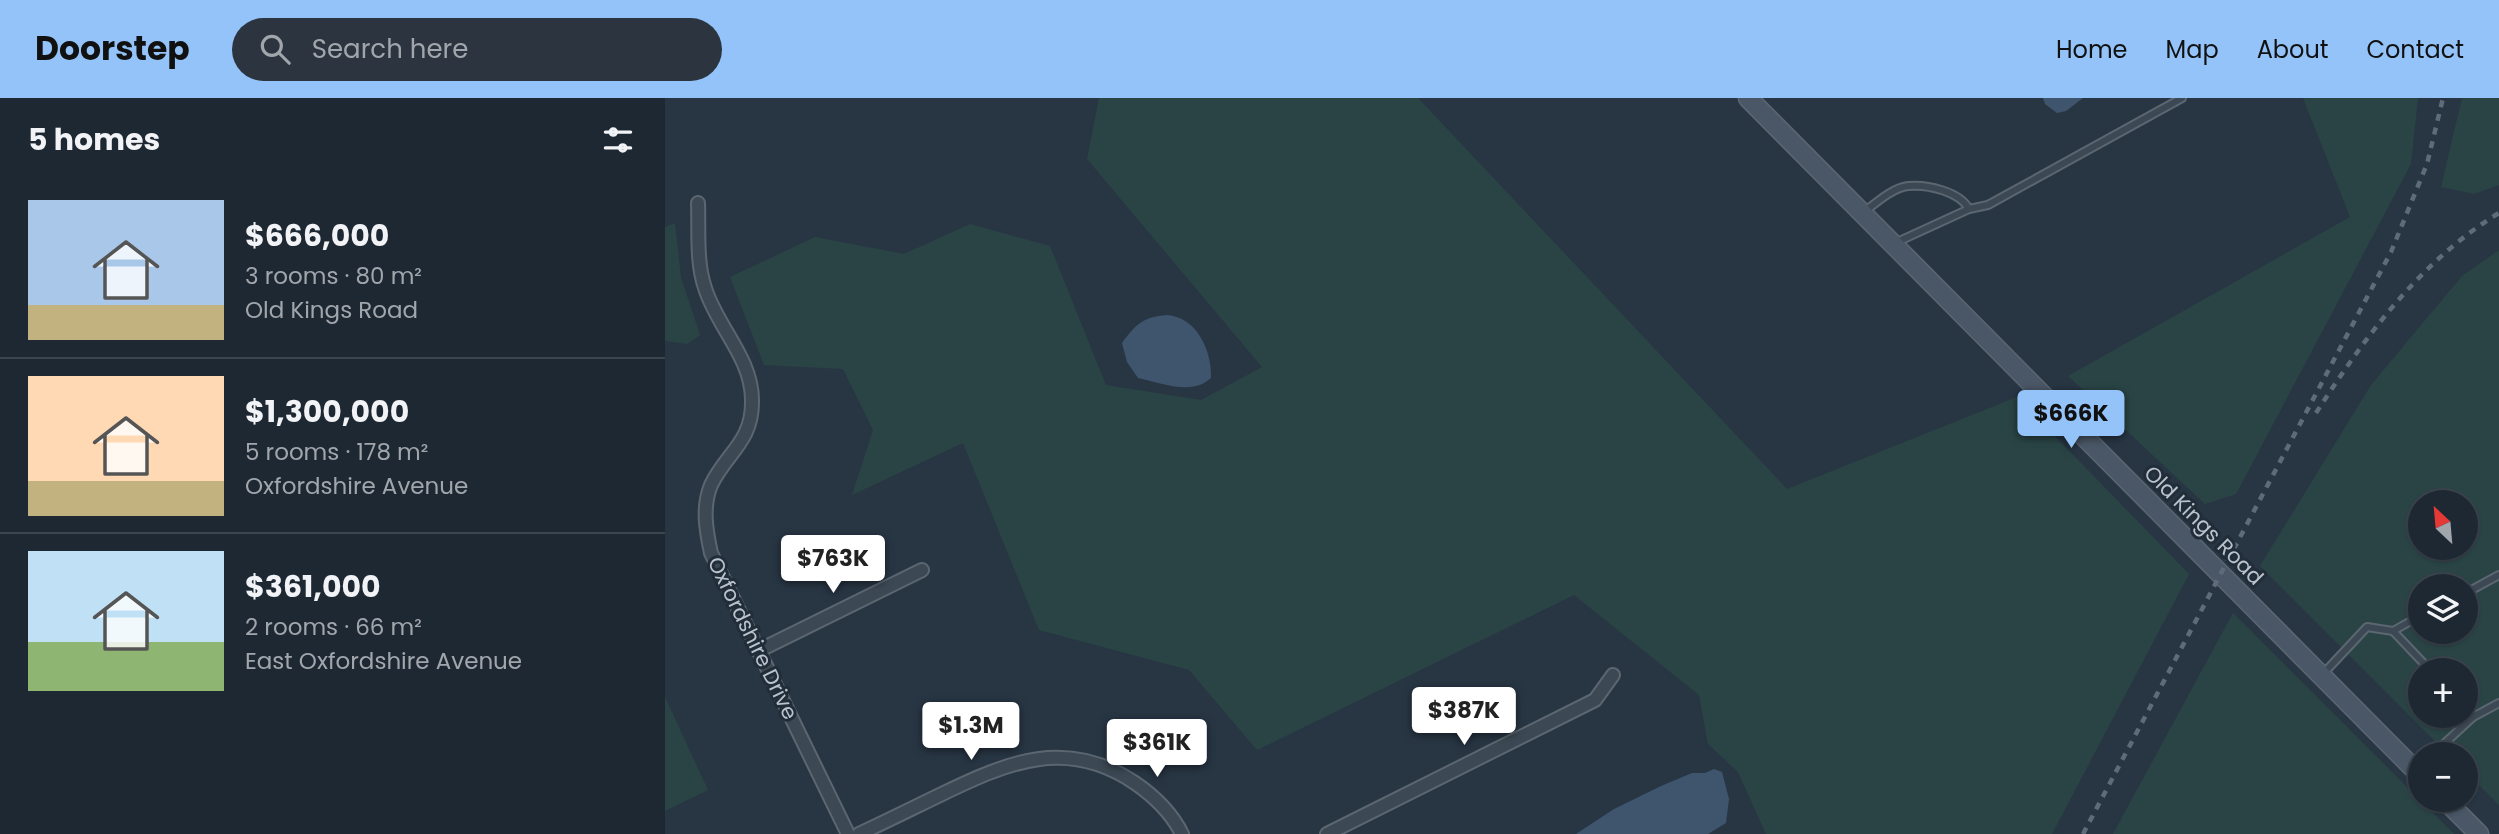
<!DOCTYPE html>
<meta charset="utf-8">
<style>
:root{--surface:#1e2833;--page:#2b343f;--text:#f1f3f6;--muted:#a1a6ac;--line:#3c444e;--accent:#93c3f8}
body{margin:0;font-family:Poppins,sans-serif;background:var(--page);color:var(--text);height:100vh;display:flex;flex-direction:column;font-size:26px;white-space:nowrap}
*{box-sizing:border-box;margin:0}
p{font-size:23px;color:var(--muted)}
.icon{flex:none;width:38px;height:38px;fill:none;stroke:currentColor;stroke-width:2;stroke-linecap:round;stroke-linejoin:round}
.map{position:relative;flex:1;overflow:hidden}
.side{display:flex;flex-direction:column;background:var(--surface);width:665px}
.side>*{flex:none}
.needle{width:46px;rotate:334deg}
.fabs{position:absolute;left:1743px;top:392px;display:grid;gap:14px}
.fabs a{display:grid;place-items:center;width:70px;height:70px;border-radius:50%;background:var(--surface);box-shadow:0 2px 5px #0004,0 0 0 2px var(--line);font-size:35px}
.price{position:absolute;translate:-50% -60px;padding:0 16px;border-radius:7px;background:#fff;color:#222;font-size:23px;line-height:46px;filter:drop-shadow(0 2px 4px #0008)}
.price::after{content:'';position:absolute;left:50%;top:42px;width:21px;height:16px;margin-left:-10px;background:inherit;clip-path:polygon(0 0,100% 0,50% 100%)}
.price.active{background:var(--accent);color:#111}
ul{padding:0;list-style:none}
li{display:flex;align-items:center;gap:21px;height:175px;padding:0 28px}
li+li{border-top:2px solid var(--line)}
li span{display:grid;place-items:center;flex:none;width:196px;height:140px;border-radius:0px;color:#555}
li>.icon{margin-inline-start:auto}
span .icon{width:84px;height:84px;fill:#fffc;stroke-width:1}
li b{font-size:30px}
h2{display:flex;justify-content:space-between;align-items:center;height:84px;padding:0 28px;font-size:30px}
header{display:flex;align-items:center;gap:42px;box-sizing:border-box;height:98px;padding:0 35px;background:var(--accent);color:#111}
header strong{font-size:33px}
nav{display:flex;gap:38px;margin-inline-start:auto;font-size:24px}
.search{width:490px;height:63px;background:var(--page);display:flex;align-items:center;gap:18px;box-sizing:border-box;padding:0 24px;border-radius:38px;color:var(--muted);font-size:26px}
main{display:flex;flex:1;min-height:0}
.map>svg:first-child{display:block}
</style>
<header>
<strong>Doorstep</strong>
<div class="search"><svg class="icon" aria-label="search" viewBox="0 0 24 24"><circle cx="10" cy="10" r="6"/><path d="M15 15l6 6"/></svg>Search here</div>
<nav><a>Home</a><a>Map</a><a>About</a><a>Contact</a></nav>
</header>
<main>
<section class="side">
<h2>5 homes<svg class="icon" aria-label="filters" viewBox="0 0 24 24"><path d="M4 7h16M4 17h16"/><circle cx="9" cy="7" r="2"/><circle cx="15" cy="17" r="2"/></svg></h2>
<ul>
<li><span style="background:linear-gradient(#a9c7e8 75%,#c2b280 0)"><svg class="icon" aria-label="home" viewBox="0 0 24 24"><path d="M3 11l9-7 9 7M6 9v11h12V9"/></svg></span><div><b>$666,000</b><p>3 rooms · 80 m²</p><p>Old Kings Road</p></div></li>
<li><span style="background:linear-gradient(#ffd9b3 75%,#c2b280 0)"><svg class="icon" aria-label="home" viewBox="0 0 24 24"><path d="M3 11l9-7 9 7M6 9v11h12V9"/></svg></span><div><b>$1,300,000</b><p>5 rooms · 178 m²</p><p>Oxfordshire Avenue</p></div></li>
<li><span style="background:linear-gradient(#bfe0f5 65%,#8fb573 0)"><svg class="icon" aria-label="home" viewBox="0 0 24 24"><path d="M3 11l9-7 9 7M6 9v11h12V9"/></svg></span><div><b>$361,000</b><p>2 rooms · 66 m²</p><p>East Oxfordshire Avenue</p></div></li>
</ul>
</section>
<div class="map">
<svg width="1834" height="736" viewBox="0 0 1834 736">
<rect width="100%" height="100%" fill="#283644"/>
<g fill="#2a4445" fill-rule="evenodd">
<polygon points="434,0 753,0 1122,391 1352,299 1524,476 1387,736 1101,736 1073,674 1043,646 1034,597 909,497 592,652 524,572 374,532 298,345 187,397 208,332 178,271 99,267 65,179 150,139 239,156 305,126 385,148 441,287 536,302 597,269 422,61"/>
<polygon points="1638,0 1753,0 1746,66 1571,396 1540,406 1403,278 1685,119"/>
<polygon points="1797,0 1834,0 1834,87 1809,96 1776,89"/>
<polygon points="10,125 16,180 35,237 22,246 0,243 0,129"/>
<path d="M1834,152v555l-33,-33v-18h-18l-188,-188 111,-181 91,-109zM1755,404h46v46h-46zM1755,488h46v46h-46zM1755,572h46v46h-46z"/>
<polygon points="1568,515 1789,736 1448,736"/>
<polygon points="0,599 43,692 0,713"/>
</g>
<g fill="#3e556d">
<polygon points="1378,0 1418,0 1401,13 1392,15 1380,6"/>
<path d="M502,217c30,2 45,36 44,63 -19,18 -50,5 -73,0l-11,-16 -5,-19c14,-19 21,-26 45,-28z"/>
<polygon points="1049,671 1057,674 1064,701 1061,725 1043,736 911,736 949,711 996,688 1027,675 1040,675"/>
</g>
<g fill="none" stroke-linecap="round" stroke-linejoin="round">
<g stroke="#5b6671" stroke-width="10">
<g id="lane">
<polyline points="1304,111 1323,107 1517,0"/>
<path d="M1199,114c12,-9 28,-24 44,-26 20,-2 52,6 61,23l-74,34"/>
<polyline points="1801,495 1834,477"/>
<polyline points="1728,533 1755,518"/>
<polyline points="1658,576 1702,529 1728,533 1765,572"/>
<polyline points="1808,619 1834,605"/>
<polyline points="1768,656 1808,619 1801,611"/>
</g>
</g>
<g stroke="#5b6671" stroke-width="16">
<g id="street">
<path d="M33,105c1,27 -2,59 7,85 12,39 47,70 47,112 1,42 -26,53 -41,85 -9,22 -5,45 0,68l137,281"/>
<polyline points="93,553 257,472"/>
<path d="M194,736c28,-13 56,-27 83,-40 66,-32 125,-57 193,-11 19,13 37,31 47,51"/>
<polyline points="662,736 930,602 948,577"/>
</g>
</g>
<g stroke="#5b6671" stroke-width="21">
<g id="secondary">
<polyline points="1083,0 1755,677"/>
<polyline points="1780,702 1814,736"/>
</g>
</g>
<use href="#lane" stroke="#3c4853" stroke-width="6"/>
<use href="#street" stroke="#3c4853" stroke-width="12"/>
<use href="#secondary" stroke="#4a5766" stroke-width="18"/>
<g stroke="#5e6c7a" stroke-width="4.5" stroke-dasharray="7 7" stroke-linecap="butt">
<path d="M1651,315c49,-76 104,-152 183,-200"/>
<polyline points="1418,736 1726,154 1762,66 1778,0"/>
</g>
</g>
<g text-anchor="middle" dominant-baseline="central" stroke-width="6" stroke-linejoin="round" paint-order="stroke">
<g font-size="21" fill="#bac3cd" stroke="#212d39">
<text transform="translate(1539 427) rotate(45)">Old Kings Road</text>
<text transform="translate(88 540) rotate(64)">Oxfordshire Drive</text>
</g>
</g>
</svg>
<div class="fabs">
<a><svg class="needle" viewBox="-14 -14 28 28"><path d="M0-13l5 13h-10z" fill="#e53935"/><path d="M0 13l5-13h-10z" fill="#a1a6ac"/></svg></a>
<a><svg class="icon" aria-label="layers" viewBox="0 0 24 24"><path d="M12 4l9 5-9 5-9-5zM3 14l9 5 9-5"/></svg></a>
<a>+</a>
<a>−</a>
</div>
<b class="price active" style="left:1406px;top:352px">$666K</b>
<b class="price" style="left:168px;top:497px">$763K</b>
<b class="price" style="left:799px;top:649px">$387K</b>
<b class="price" style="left:306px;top:664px">$1.3M</b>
<b class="price" style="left:492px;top:681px">$361K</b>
</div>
</main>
